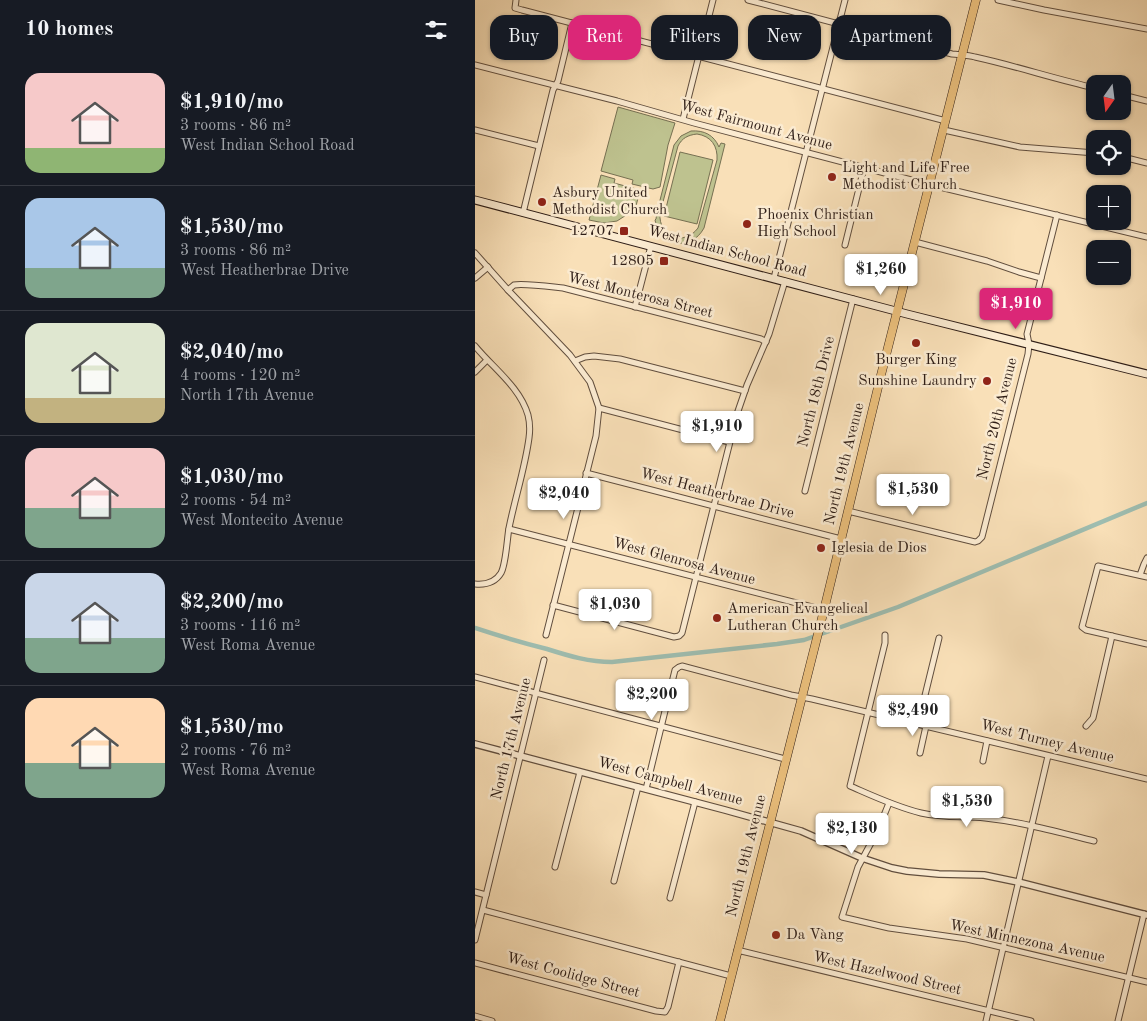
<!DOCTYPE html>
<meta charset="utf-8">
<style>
:root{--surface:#171b24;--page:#20242c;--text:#f1f3f6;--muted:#9ea1a6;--line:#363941;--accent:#db2777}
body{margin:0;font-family:"Old Standard TT",serif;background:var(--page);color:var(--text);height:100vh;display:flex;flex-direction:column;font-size:19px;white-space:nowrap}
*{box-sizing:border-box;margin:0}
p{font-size:16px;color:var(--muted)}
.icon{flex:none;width:28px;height:28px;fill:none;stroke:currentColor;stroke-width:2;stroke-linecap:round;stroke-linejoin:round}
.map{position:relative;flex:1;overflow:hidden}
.sheet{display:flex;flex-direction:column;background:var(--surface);width:475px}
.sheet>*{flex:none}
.top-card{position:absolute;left:15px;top:15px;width:475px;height:45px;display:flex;gap:10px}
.needle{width:32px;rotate:194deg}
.fabs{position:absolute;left:611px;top:75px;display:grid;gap:10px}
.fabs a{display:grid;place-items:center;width:45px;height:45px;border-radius:10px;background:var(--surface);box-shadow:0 1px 4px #0004;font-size:25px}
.price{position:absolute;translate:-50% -42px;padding:0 11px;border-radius:5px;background:#fff;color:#222;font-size:16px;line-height:32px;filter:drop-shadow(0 1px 2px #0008)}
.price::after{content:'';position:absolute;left:50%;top:30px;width:15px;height:11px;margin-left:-8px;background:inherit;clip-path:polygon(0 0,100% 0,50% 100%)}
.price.on{background:var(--accent);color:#fff}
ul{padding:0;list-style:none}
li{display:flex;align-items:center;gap:15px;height:125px;padding:0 25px}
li+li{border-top:1px solid var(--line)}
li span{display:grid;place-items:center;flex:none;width:140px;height:100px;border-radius:15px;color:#555}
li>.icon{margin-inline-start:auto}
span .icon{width:60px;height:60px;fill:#fffc;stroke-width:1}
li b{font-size:21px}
h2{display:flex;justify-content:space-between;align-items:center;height:60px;padding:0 25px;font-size:21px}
.pill{padding:0 18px;border-radius:15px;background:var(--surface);box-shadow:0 1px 4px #0004;font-size:18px;line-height:45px}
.pill.on{background:var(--accent);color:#fff}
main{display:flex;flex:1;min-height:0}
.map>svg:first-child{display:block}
</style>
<main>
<section class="sheet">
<h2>10 homes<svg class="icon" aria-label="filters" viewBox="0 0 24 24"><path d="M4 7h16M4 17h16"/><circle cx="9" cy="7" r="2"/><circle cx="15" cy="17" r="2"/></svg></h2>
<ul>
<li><span style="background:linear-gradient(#f6c9c9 75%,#8fb573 0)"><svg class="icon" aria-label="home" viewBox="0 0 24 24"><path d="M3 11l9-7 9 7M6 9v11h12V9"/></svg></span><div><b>$1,910/mo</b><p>3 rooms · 86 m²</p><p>West Indian School Road</p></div></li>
<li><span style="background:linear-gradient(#a9c7e8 70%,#7fa58c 0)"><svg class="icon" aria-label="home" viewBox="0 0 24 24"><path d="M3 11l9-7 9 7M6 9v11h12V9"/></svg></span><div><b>$1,530/mo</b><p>3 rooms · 86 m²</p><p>West Heatherbrae Drive</p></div></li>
<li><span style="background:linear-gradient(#dfe7d0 75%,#c2b280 0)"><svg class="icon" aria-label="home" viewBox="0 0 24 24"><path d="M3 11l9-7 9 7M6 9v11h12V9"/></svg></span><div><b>$2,040/mo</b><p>4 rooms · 120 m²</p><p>North 17th Avenue</p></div></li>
<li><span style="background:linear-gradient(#f6c9c9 60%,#7fa58c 0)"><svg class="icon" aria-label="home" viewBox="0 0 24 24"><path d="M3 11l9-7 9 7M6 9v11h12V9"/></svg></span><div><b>$1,030/mo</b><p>2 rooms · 54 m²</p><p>West Montecito Avenue</p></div></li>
<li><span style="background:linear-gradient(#c9d6e8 65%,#7fa58c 0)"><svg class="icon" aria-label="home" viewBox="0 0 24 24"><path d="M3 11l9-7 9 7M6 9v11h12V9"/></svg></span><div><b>$2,200/mo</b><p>3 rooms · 116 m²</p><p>West Roma Avenue</p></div></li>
<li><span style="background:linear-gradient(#ffd9b3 65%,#7fa58c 0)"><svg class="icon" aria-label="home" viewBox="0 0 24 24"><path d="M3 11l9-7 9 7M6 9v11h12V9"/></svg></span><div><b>$1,530/mo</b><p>2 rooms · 76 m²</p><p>West Roma Avenue</p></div></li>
</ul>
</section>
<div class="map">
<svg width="672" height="1021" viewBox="0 0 672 1021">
<rect width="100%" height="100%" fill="#f9e0b8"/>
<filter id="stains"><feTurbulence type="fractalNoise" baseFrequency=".004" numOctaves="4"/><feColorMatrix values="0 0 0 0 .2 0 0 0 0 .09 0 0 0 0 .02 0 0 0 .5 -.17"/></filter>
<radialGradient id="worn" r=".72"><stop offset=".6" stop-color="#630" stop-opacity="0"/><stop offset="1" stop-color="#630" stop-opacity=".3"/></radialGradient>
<g fill="#bec28f" stroke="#767052" fill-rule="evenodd">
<polygon points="143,107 200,123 193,145 185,187 178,189 157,184 158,180 126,171"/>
<path d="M216,131c13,-1 23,4 28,16l2,-4 4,1 -21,84c-13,24 -44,19 -49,-8l1,-1 1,-7 17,-67 7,-9zM222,134c14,2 21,12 20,26l-19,68c-14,19 -40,9 -38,-15l18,-67c4,-8 10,-11 19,-12z"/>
<polygon points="205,152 238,160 222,224 189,216"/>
<polygon points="126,175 140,179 139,183 165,190 161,206 156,212 142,221 129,223 114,220"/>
</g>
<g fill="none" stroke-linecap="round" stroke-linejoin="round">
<path stroke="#9ebdb0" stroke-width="4.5" d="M0,628c24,8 48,15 72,21 22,7 42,13 65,13l165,-18 27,-4 94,-33 249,-104"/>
<g stroke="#614e3e" stroke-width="7">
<g id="minor">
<polyline points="41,0 40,8 47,10 471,121"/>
<path d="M273,0l204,54c8,1 16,1 23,3 41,9 80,22 120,31"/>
<polyline points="523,0 569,10 672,29"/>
<polyline points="0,65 142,101 219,123 444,182 672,237"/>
<polyline points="648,95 672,101"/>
<polyline points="208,119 238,0"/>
<polyline points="0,130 64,146"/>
<polyline points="469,130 545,147 620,153"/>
<polyline points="648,157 672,163"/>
<polyline points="48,213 78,90 83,81 97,23"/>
<polyline points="440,242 512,261 544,272 566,278"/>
<polyline points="370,245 389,168"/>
<polyline points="0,253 33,290 95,355 115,382 124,408 121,436 71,635"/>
<polyline points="0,278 13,267"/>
<polyline points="299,278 370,0"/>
<path d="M33,290c1,-1 5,-4 6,-5 9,-2 39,2 49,3l198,51 5,3"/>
<polyline points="160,307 176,246"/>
<path d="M0,346c18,22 45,41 53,69 2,8 2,16 1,23 -4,30 -14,60 -20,90 -2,11 -3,36 -8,45 -6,10 -15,12 -26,11"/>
<polyline points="100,361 110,357 119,356 145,359 270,391"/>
<polyline points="0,372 12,360"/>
<polyline points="124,408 254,442"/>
<polyline points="111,473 366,539"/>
<polyline points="330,491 378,299"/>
<polyline points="373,511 500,542 503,541 507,537 553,354 554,344 552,334 582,215"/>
<polyline points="34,529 349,610"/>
<polyline points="665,575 669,564 672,558"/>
<polyline points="672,577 623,566 607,627 611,630 672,644"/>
<polyline points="78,605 199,637 204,636 207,633 262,414 272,385 294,334 310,281"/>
<path d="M410,635v8l-35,143c23,10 46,21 71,27 22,5 43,3 64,5 37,4 73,14 109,23"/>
<polyline points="0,677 310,759"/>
<polyline points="443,724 464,638"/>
<polyline points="611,726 618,718 637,636"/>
<polyline points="445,753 451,726"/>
<polyline points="508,761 512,741"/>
<polyline points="171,789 200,670 204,667 207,666 316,695 337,699 672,779"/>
<polyline points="414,803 403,830 383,867 367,917 414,928 492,939 672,982"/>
<polyline points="80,867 105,772"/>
<polyline points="139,881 163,787"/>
<polyline points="0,892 11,895"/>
<polyline points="195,898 220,802"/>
<polyline points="8,910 256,976"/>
<polyline points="0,940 69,660"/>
<polyline points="262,950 556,1021"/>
<polyline points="0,963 181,1011 190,1012 193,1007 204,962"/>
<polyline points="0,1016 17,1021"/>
<polyline points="511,1021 573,756"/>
<polyline points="643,1021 669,914"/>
</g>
</g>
<g stroke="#614e3e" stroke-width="8">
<polyline id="tertiary" points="0,744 250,810 326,831 387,858 417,868 432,871 464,874 509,875 543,882 672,915"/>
</g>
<g stroke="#2e1d16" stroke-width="9">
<polyline id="secondary" points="0,200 432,314 672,374"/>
</g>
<g stroke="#2e1d16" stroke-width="9">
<polyline id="primary" points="245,1021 349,610 406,375 501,0"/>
</g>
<use href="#minor" stroke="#fbebd1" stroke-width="5"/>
<use href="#tertiary" stroke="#fbebd1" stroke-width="5.5"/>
<use href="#secondary" stroke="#fbebd1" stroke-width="7"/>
<use href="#primary" stroke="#ecc07c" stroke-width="8"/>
</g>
<g fill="#8f2418" stroke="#fbebd1" stroke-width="2">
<circle cx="357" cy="177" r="5"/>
<circle cx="67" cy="202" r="5"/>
<circle cx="272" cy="224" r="5"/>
<rect x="144" y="226" width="10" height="10" rx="2.5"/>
<rect x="184" y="256" width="10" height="10" rx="2.5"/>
<circle cx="441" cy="343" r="5"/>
<circle cx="512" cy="381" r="5"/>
<circle cx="346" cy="548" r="5"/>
<circle cx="242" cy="618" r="5"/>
<circle cx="301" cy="935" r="5"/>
</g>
<g text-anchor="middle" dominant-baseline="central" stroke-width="5" stroke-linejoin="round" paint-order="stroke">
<g font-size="15" fill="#2e1d16" stroke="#fbebd1">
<text transform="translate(281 126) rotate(15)">West Fairmount Avenue</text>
<text transform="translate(252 252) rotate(15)">West Indian School Road</text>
<text transform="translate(165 296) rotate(14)">West Monterosa Street</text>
<text transform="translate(342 392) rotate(-76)">North 18th Drive</text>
<text transform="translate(523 419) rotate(-76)">North 20th Avenue</text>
<text transform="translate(370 464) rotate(-76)">North 19th Avenue</text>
<text transform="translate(242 494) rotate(15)">West Heatherbrae Drive</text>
<text transform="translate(209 562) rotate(15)">West Glenrosa Avenue</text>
<text transform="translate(37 739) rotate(-76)">North 17th Avenue</text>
<text transform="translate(572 742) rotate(14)">West Turney Avenue</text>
<text transform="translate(195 782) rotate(15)">West Campbell Avenue</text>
<text transform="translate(272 856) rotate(-76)">North 19th Avenue</text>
<text transform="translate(552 942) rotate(12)">West Minnezona Avenue</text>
<text transform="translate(412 974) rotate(13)">West Hazelwood Street</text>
<text transform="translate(98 976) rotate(15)">West Coolidge Street</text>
</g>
<g font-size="15" fill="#2e1d16" stroke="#fbebd1" text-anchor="start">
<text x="367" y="168">Light and Life Free<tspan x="367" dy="17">Methodist Church</tspan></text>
<text x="77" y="193">Asbury United<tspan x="77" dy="17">Methodist Church</tspan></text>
<text x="282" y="215">Phoenix Christian<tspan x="282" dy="17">High School</tspan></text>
<text x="139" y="231" text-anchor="end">12707</text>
<text x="179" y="261" text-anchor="end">12805</text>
<text x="441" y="360" text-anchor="middle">Burger King</text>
<text x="502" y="381" text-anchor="end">Sunshine Laundry</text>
<text x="356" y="548">Iglesia de Dios</text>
<text x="252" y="609">American Evangelical<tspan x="252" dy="17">Lutheran Church</tspan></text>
<text x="311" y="935">Da Vàng</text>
</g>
</g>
<rect width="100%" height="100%" filter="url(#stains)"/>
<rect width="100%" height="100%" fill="url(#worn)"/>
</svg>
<div class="fabs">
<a><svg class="needle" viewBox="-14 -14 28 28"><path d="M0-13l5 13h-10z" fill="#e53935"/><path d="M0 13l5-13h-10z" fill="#9ea1a6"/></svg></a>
<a><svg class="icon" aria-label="locate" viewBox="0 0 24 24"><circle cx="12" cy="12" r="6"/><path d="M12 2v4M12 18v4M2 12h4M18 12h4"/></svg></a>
<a>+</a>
<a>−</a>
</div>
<b class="price" style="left:406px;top:296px">$1,260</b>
<b class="price on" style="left:541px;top:330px">$1,910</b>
<b class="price" style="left:242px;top:453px">$1,910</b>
<b class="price" style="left:438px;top:516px">$1,530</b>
<b class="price" style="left:89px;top:520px">$2,040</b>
<b class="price" style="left:140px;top:631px">$1,030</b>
<b class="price" style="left:177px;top:721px">$2,200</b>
<b class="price" style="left:438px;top:737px">$2,490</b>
<b class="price" style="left:492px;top:828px">$1,530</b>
<b class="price" style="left:377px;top:855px">$2,130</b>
<div class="top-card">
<a class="pill">Buy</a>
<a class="pill on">Rent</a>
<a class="pill">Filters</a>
<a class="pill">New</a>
<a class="pill">Apartment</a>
</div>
</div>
</main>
